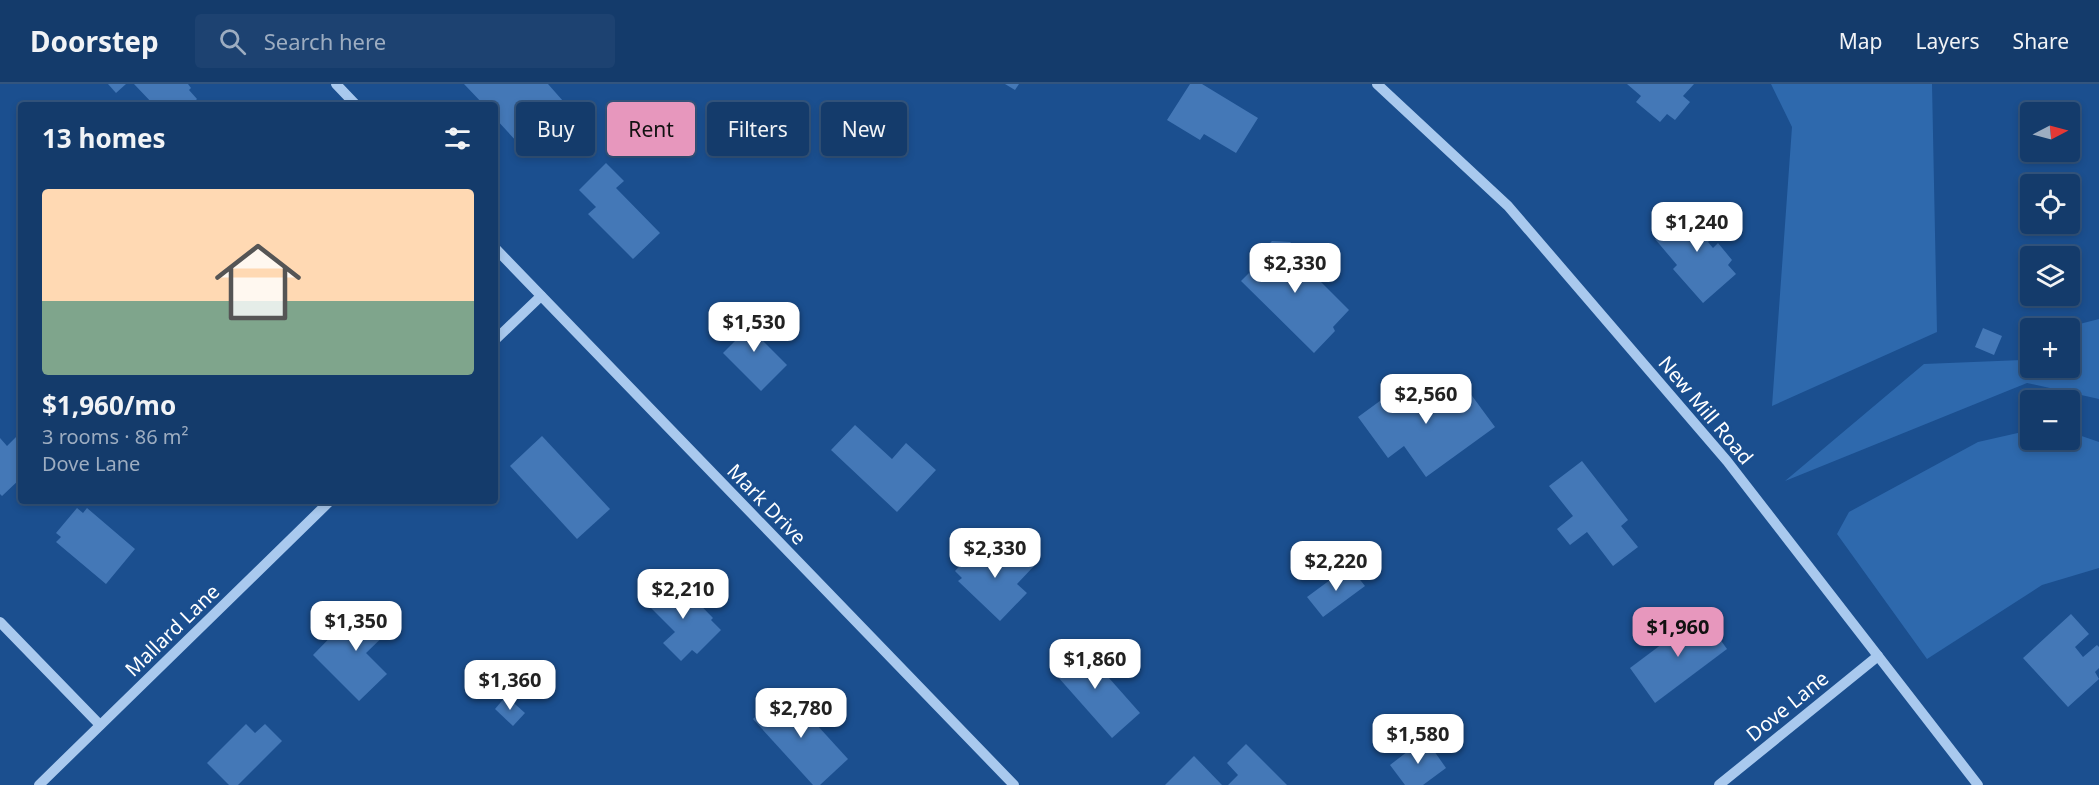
<!DOCTYPE html>
<meta charset="utf-8">
<style>
:root{--surface:#143b6b;--page:#1d4271;--text:#f1f3f6;--muted:#9dadc1;--line:#33557e;--accent:#e797bd}
body{margin:0;font-family:"Noto Sans",sans-serif;background:var(--page);color:var(--text);height:100vh;display:flex;flex-direction:column;font-size:22px;white-space:nowrap}
*{box-sizing:border-box;margin:0}
p{font-size:20px;color:var(--muted)}
.icon{flex:none;width:33px;height:33px;fill:none;stroke:currentColor;stroke-width:2;stroke-linecap:round;stroke-linejoin:round}
.map{position:relative;flex:1;overflow:hidden}
.sheet{position:absolute;left:18px;top:18px;width:480px;height:402px;display:flex;flex-direction:column;background:var(--surface);border-radius:6px;box-shadow:0 3px 9px #0003,0 0 0 2px var(--line)}
.sheet>*{flex:none}
.guide{position:absolute;left:516px;top:18px;width:570px;height:54px;display:flex;gap:12px}
.needle{width:39px;rotate:84deg}
.controls{position:absolute;left:2020px;top:18px;display:grid;gap:12px}
.controls a{display:grid;place-items:center;width:60px;height:60px;border-radius:6px;background:var(--surface);box-shadow:0 3px 9px #0003,0 0 0 2px var(--line);font-size:30px}
.price{position:absolute;translate:-50% -51px;padding:0 14px;border-radius:12px;background:#fff;color:#222;font-size:20px;line-height:39px;filter:drop-shadow(0 2px 3px #0008)}
.price::after{content:'';position:absolute;left:50%;top:36px;width:18px;height:14px;margin-left:-9px;background:inherit;clip-path:polygon(0 0,100% 0,50% 100%)}
.price.selected{background:var(--accent);color:#111}
ul{padding:0;list-style:none}
li{display:grid;align-content:center;gap:12px;height:318px;padding:0 24px}
li+li{border-top:2px solid var(--line)}
li span{display:grid;place-items:center;height:186px;border-radius:6px;color:#555}
li>.icon{margin-inline-start:auto}
span .icon{width:108px;height:108px;fill:#fffc;stroke-width:1}
li b{font-size:26px}
h2{display:flex;justify-content:space-between;align-items:center;height:72px;padding:0 24px;font-size:26px}
.pill{padding:0 21px;border-radius:6px;background:var(--surface);box-shadow:0 3px 9px #0003,0 0 0 2px var(--line);font-size:21px;line-height:54px}
.pill.selected{background:var(--accent);color:#111}
header{display:flex;align-items:center;gap:36px;box-sizing:border-box;height:84px;padding:0 30px;background:var(--surface);border-bottom:2px solid var(--line)}
header strong{font-size:28px}
nav{display:flex;gap:33px;margin-inline-start:auto;font-size:21px}
.search{width:420px;height:54px;background:var(--page);display:flex;align-items:center;gap:15px;box-sizing:border-box;padding:0 21px;border-radius:6px;color:var(--muted);font-size:22px}
.map>svg:first-child{display:block}
</style>
<header>
<strong>Doorstep</strong>
<div class="search"><svg class="icon" aria-label="search" viewBox="0 0 24 24"><circle cx="10" cy="10" r="6"/><path d="M15 15l6 6"/></svg>Search here</div>
<nav><a>Map</a><a>Layers</a><a>Share</a></nav>
</header>
<div class="map">
<svg width="2099" height="701" viewBox="0 0 2099 701">
<rect width="100%" height="100%" fill="#1b4f8f"/>
<g fill="#2e69ad">
<polygon points="1771,0 1932,0 1937,248 1772,322 1792,43"/>
<polygon points="2099,235 2099,315 2027,299 1785,397 1924,280 2022,276 2031,266 2031,284 2070,284 2070,244 2064,244"/>
<polygon points="2031,346 2031,356 2070,356 2070,348 2099,358 2099,484 2042,501 1927,575 1837,450 1849,428 1978,358"/>
</g>
<g fill="#4478b7">
<polygon points="108,0 126,0 116,9"/>
<polygon points="134,0 188,0 191,4 189,6 197,15 191,21 154,21"/>
<polygon points="464,0 548,0 563,17 518,59 495,34 495,21 484,21"/>
<polygon points="1005,0 1019,0 1015,6"/>
<polygon points="1190,0 1202,0 1258,34 1236,69 1204,50 1200,56 1167,36"/>
<polygon points="1627,0 1694,0 1683,12 1690,18 1675,36 1667,30 1660,38 1636,18 1641,12"/>
<polygon points="606,79 624,97 616,104 660,149 633,175 588,130 596,123 579,106"/>
<polygon points="1697,119 1721,147 1708,158 1713,164 1718,159 1732,176 1728,181 1736,190 1703,219 1673,185 1677,181 1655,155"/>
<polygon points="1272,157 1290,158 1300,167 1299,176 1349,226 1333,243 1335,247 1314,269 1241,197 1260,178 1256,173"/>
<polygon points="751,222 764,235 752,246 787,281 761,307 723,269 747,245 738,236"/>
<polygon points="1983,244 2002,252 1994,271 1975,263"/>
<polygon points="1410,295 1432,324 1464,301 1495,343 1426,393 1404,362 1388,374 1358,333"/>
<polygon points="855,341 892,375 906,359 936,386 897,428 831,366"/>
<polygon points="21,348 21,394 2,412 0,410 0,354 7,362"/>
<polygon points="542,352 610,425 577,455 510,382"/>
<polygon points="1582,377 1628,436 1621,442 1638,463 1613,482 1587,448 1570,461 1557,445 1573,432 1549,402"/>
<polygon points="77,424 83,429 87,424 135,465 106,500 56,458 61,453 56,449"/>
<polygon points="982,459 990,467 987,470 996,479 1013,461 1034,482 1017,500 1027,509 1000,537 958,497 962,494 955,487"/>
<polygon points="1349,482 1365,502 1323,533 1307,513"/>
<polygon points="673,493 713,534 711,536 721,546 697,570 692,566 681,577 663,559 675,548 646,519"/>
<polygon points="377,521 396,540 366,569 387,590 359,617 313,571 356,527 363,535"/>
<polygon points="1702,530 1727,565 1655,619 1630,584"/>
<polygon points="2071,530 2089,550 2075,563 2083,573 2097,561 2099,563 2099,584 2095,588 2099,595 2068,623 2023,574"/>
<polygon points="1078,559 1140,629 1112,654 1050,584"/>
<polygon points="785,606 848,675 820,701 813,701 753,635"/>
<polygon points="506,612 525,629 513,642 495,625"/>
<polygon points="246,640 255,649 265,640 282,657 238,701 229,701 207,679"/>
<polygon points="1425,654 1446,684 1423,701 1405,701 1390,681"/>
<polygon points="1246,660 1287,701 1228,701 1238,691 1227,679"/>
<polygon points="1194,672 1222,701 1165,701"/>
</g>
<g fill="none" stroke-linecap="round" stroke-linejoin="round">
<g stroke="#a9c9ee" stroke-width="10">
<polyline points="336,0 356,21"/>
<polyline points="1377,0 1508,122 1727,377 1978,701"/>
<polyline points="495,164 1014,701"/>
<polyline points="495,256 541,212"/>
<polyline points="0,538 100,641"/>
<polyline points="39,701 330,417"/>
<polyline points="1719,701 1878,572"/>
</g>
</g>
<g text-anchor="middle" dominant-baseline="central" stroke-width="5" stroke-linejoin="round" paint-order="stroke">
<g font-size="20" fill="#fff" stroke="#1b4f8f">
<text transform="translate(1706 326) rotate(50)">New Mill Road</text>
<text transform="translate(767 420) rotate(46)">Mark Drive</text>
<text transform="translate(172 546) rotate(-44)">Mallard Lane</text>
<text transform="translate(1787 622) rotate(-39)">Dove Lane</text>
</g>
</g>
</svg>
<div class="controls">
<a><svg class="needle" viewBox="-14 -14 28 28"><path d="M0-13l5 13h-10z" fill="#e53935"/><path d="M0 13l5-13h-10z" fill="#9dadc1"/></svg></a>
<a><svg class="icon" aria-label="locate" viewBox="0 0 24 24"><circle cx="12" cy="12" r="6"/><path d="M12 2v4M12 18v4M2 12h4M18 12h4"/></svg></a>
<a><svg class="icon" aria-label="layers" viewBox="0 0 24 24"><path d="M12 4l9 5-9 5-9-5zM3 14l9 5 9-5"/></svg></a>
<a>+</a>
<a>−</a>
</div>
<b class="price" style="left:1697px;top:169px">$1,240</b>
<b class="price" style="left:1295px;top:210px">$2,330</b>
<b class="price" style="left:754px;top:269px">$1,530</b>
<b class="price" style="left:1426px;top:341px">$2,560</b>
<b class="price" style="left:995px;top:495px">$2,330</b>
<b class="price" style="left:1336px;top:508px">$2,220</b>
<b class="price" style="left:683px;top:536px">$2,210</b>
<b class="price" style="left:356px;top:568px">$1,350</b>
<b class="price selected" style="left:1678px;top:574px">$1,960</b>
<b class="price" style="left:1095px;top:606px">$1,860</b>
<b class="price" style="left:510px;top:627px">$1,360</b>
<b class="price" style="left:801px;top:655px">$2,780</b>
<b class="price" style="left:1418px;top:681px">$1,580</b>
<div class="guide">
<a class="pill">Buy</a>
<a class="pill selected">Rent</a>
<a class="pill">Filters</a>
<a class="pill">New</a>
</div>
<section class="sheet">
<h2>13 homes<svg class="icon" aria-label="filters" viewBox="0 0 24 24"><path d="M4 7h16M4 17h16"/><circle cx="9" cy="7" r="2"/><circle cx="15" cy="17" r="2"/></svg></h2>
<ul>
<li><span style="background:linear-gradient(#ffd9b3 60%,#7fa58c 0)"><svg class="icon" aria-label="home" viewBox="0 0 24 24"><path d="M3 11l9-7 9 7M6 9v11h12V9"/></svg></span><div><b>$1,960/mo</b><p>3 rooms · 86 m²</p><p>Dove Lane</p></div></li>
</ul>
</section>
</div>
